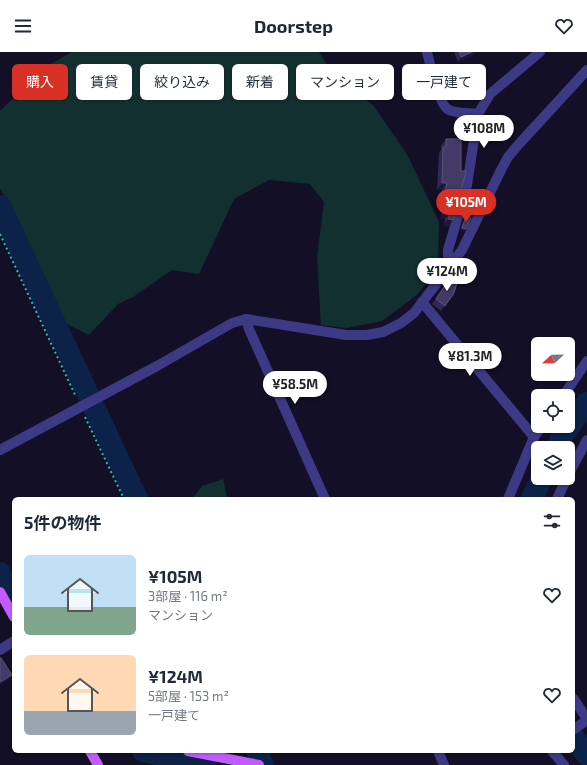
<!DOCTYPE html>
<html lang="ja">
<meta charset="utf-8">
<style>
:root{--surface:#fff;--page:#f2f2f3;--text:#1f2937;--muted:#747a83;--accent:#d93025}
body{margin:0;font-family:"Exo 2","Noto Sans JP",sans-serif;background:var(--page);color:var(--text);height:100vh;display:flex;flex-direction:column;font-size:15px;white-space:nowrap}
*{box-sizing:border-box;margin:0}
p{font-size:13px;color:var(--muted)}
.icon{flex:none;width:22px;height:22px;fill:none;stroke:currentColor;stroke-width:2;stroke-linecap:round;stroke-linejoin:round}
.map{position:relative;flex:1;overflow:hidden}
.panel{position:absolute;left:12px;top:445px;width:563px;height:256px;display:flex;flex-direction:column;background:var(--surface);border-radius:6px;box-shadow:0 1px 3px #0004}
.panel>*{flex:none}
.top-card{position:absolute;left:12px;top:12px;width:563px;height:36px;display:flex;gap:8px}
.needle{width:26px;rotate:248deg}
.controls{position:absolute;left:531px;top:285px;display:grid;gap:8px}
.controls a{display:grid;place-items:center;width:44px;height:44px;border-radius:6px;background:var(--surface);box-shadow:0 1px 3px #0004;font-size:20px}
.price{position:absolute;translate:-50% -34px;padding:0 9px;border-radius:14px;background:#fff;color:#222;font-size:13px;line-height:26px;filter:drop-shadow(0 1px 2px #0008)}
.price::after{content:'';position:absolute;left:50%;top:24px;width:12px;height:9px;margin-left:-6px;background:inherit;clip-path:polygon(0 0,100% 0,50% 100%)}
.price.current{background:var(--accent);color:#fff}
ul{padding:0;list-style:none}
li{display:flex;align-items:center;gap:12px;height:100px;padding:0 12px}
li span{display:grid;place-items:center;flex:none;width:112px;height:80px;border-radius:6px;color:#555}
li>.icon{margin-inline-start:auto}
span .icon{width:48px;height:48px;fill:#fffc;stroke-width:1}
li b{font-size:17px}
h2{display:flex;justify-content:space-between;align-items:center;height:48px;padding:0 12px;font-size:17px}
.tag{padding:0 14px;border-radius:6px;background:var(--surface);box-shadow:0 1px 3px #0004;font-size:14px;line-height:36px}
.tag.current{background:var(--accent);color:#fff}
header{display:flex;justify-content:space-between;align-items:center;height:52px;padding:0 12px;background:var(--surface);font-size:18px;font-weight:700}
.map>svg:first-child{display:block}
</style>
<header><svg class="icon" aria-label="menu" viewBox="0 0 24 24"><path d="M4 6h16M4 12h16M4 18h16"/></svg>Doorstep<svg class="icon" aria-label="heart" viewBox="0 0 24 24"><path d="M12 20l-8-8c-3-5 5-10 8-4 3-6 11-1 8 4z"/></svg></header>
<div class="map">
<svg width="587" height="713" viewBox="0 0 587 713">
<rect width="100%" height="100%" fill="#130f26"/>
<g fill="#12302f">
<polygon points="72,0 319,0 336,26 373,53 408,104 439,170 438,217 417,243 382,269 347,276 321,273 317,206 324,150 310,132 269,128 234,147 199,222 172,218 133,245 118,252 89,283 63,270 0,136 0,59 45,15"/>
<polygon points="223,427 227,446 231,447 192,447 202,434"/>
</g>
<g fill="none" stroke-linecap="round" stroke-linejoin="round">
<g stroke="#0c2248" stroke-width="22">
<polyline points="0,154 137,447"/>
<polyline points="557,396 562,384 587,351"/>
<polyline points="532,447 542,426"/>
<polyline points="0,521 14,546"/>
<polyline points="573,685 587,703"/>
<polyline points="143,699 205,713"/>
<polyline points="257,699 263,713"/>
</g>
<g stroke="#2fb8b0" stroke-width="2" stroke-dasharray="2 3" stroke-linecap="butt">
<polyline points="0,182 76,345"/>
<polyline points="85,365 124,447"/>
<polyline points="543,390 554,396"/>
</g>
<g stroke="#3d3a85" stroke-width="10">
<path d="M427,0c3,12 12,54 22,58 9,4 20,2 29,4"/>
<polyline points="451,211 448,204 448,198 467,133 478,62 490,42 540,0"/>
<polyline points="422,250 534,385"/>
<polyline points="246,267 249,277 325,447"/>
<polyline points="563,344 587,309"/>
<polyline points="0,398 157,314 232,271 246,267 346,283 367,283 383,280 401,271 414,261 462,198 501,118 508,105 519,92 587,18"/>
<polyline points="568,423 587,388"/>
<polyline points="508,447 534,385 542,374"/>
<polyline points="557,447 567,426"/>
<polyline points="0,598 14,589"/>
<polyline points="573,646 587,667"/>
<polyline points="573,678 587,668"/>
<polyline points="438,699 444,713"/>
<polyline points="552,699 564,713"/>
</g>
<g stroke="#c25bff" stroke-width="10">
<polyline points="0,540 14,565"/>
<polyline points="90,699 98,713"/>
<polyline points="188,699 259,713"/>
</g>
</g>
<g fill="#312854">
<polygon points="454,0 476,0 473,3 458,10"/>
<polygon points="446,87 461,87 448,175 444,173 445,167 441,166 443,158 438,157 442,138 437,138 439,101 441,98 441,94"/>
<polygon points="466,165 466,177 464,179 460,178 464,167"/>
<polygon points="450,226 454,241 441,259 432,252"/>
</g>
<g fill="#1d163a">
<polygon points="472,0 476,0 473,3 458,10 461,5"/>
<polygon points="442,131 447,131 442,138 437,138"/>
<polygon points="443,150 447,151 443,158 438,157"/>
<polygon points="446,160 450,161 445,167 441,166"/>
<polygon points="448,167 453,168 448,175 444,173"/>
<polygon points="462,176 466,177 464,179 460,178"/>
<polygon points="12,623 9,627 0,633 0,630"/>
</g>
<g fill="#433a66" stroke="#5a527e">
<polygon points="459,0 472,0 461,5"/>
<polygon points="446,87 461,87 461,119 466,119 453,168 448,167 450,161 446,160 447,151 443,150 447,131 442,131 443,95 446,95"/>
<polygon points="466,165 471,166 466,177 462,176"/>
<polygon points="450,226 457,231 454,241 445,254 436,247"/>
<polygon points="0,606 1,606 12,623 0,630"/>
</g>
</svg>
<div class="controls">
<a><svg class="needle" viewBox="-14 -14 28 28"><path d="M0-13l5 13h-10z" fill="#e53935"/><path d="M0 13l5-13h-10z" fill="#747a83"/></svg></a>
<a><svg class="icon" aria-label="locate" viewBox="0 0 24 24"><circle cx="12" cy="12" r="6"/><path d="M12 2v4M12 18v4M2 12h4M18 12h4"/></svg></a>
<a><svg class="icon" aria-label="layers" viewBox="0 0 24 24"><path d="M12 4l9 5-9 5-9-5zM3 14l9 5 9-5"/></svg></a>
</div>
<b class="price" style="left:484px;top:97px">¥108M</b>
<b class="price current" style="left:466px;top:171px">¥105M</b>
<b class="price" style="left:447px;top:240px">¥124M</b>
<b class="price" style="left:470px;top:325px">¥81.3M</b>
<b class="price" style="left:295px;top:353px">¥58.5M</b>
<div class="top-card">
<a class="tag current">購入</a>
<a class="tag">賃貸</a>
<a class="tag">絞り込み</a>
<a class="tag">新着</a>
<a class="tag">マンション</a>
<a class="tag">一戸建て</a>
</div>
<section class="panel">
<h2>5件の物件<svg class="icon" aria-label="filters" viewBox="0 0 24 24"><path d="M4 7h16M4 17h16"/><circle cx="9" cy="7" r="2"/><circle cx="15" cy="17" r="2"/></svg></h2>
<ul>
<li><span style="background:linear-gradient(#bfe0f5 65%,#7fa58c 0)"><svg class="icon" aria-label="home" viewBox="0 0 24 24"><path d="M3 11l9-7 9 7M6 9v11h12V9"/></svg></span><div><b>¥105M</b><p>3部屋 · 116 m²</p><p>マンション</p></div><svg class="icon" aria-label="heart" viewBox="0 0 24 24"><path d="M12 20l-8-8c-3-5 5-10 8-4 3-6 11-1 8 4z"/></svg></li>
<li><span style="background:linear-gradient(#ffd9b3 70%,#9aa5b1 0)"><svg class="icon" aria-label="home" viewBox="0 0 24 24"><path d="M3 11l9-7 9 7M6 9v11h12V9"/></svg></span><div><b>¥124M</b><p>5部屋 · 153 m²</p><p>一戸建て</p></div><svg class="icon" aria-label="heart" viewBox="0 0 24 24"><path d="M12 20l-8-8c-3-5 5-10 8-4 3-6 11-1 8 4z"/></svg></li>
</ul>
</section>
</div>
